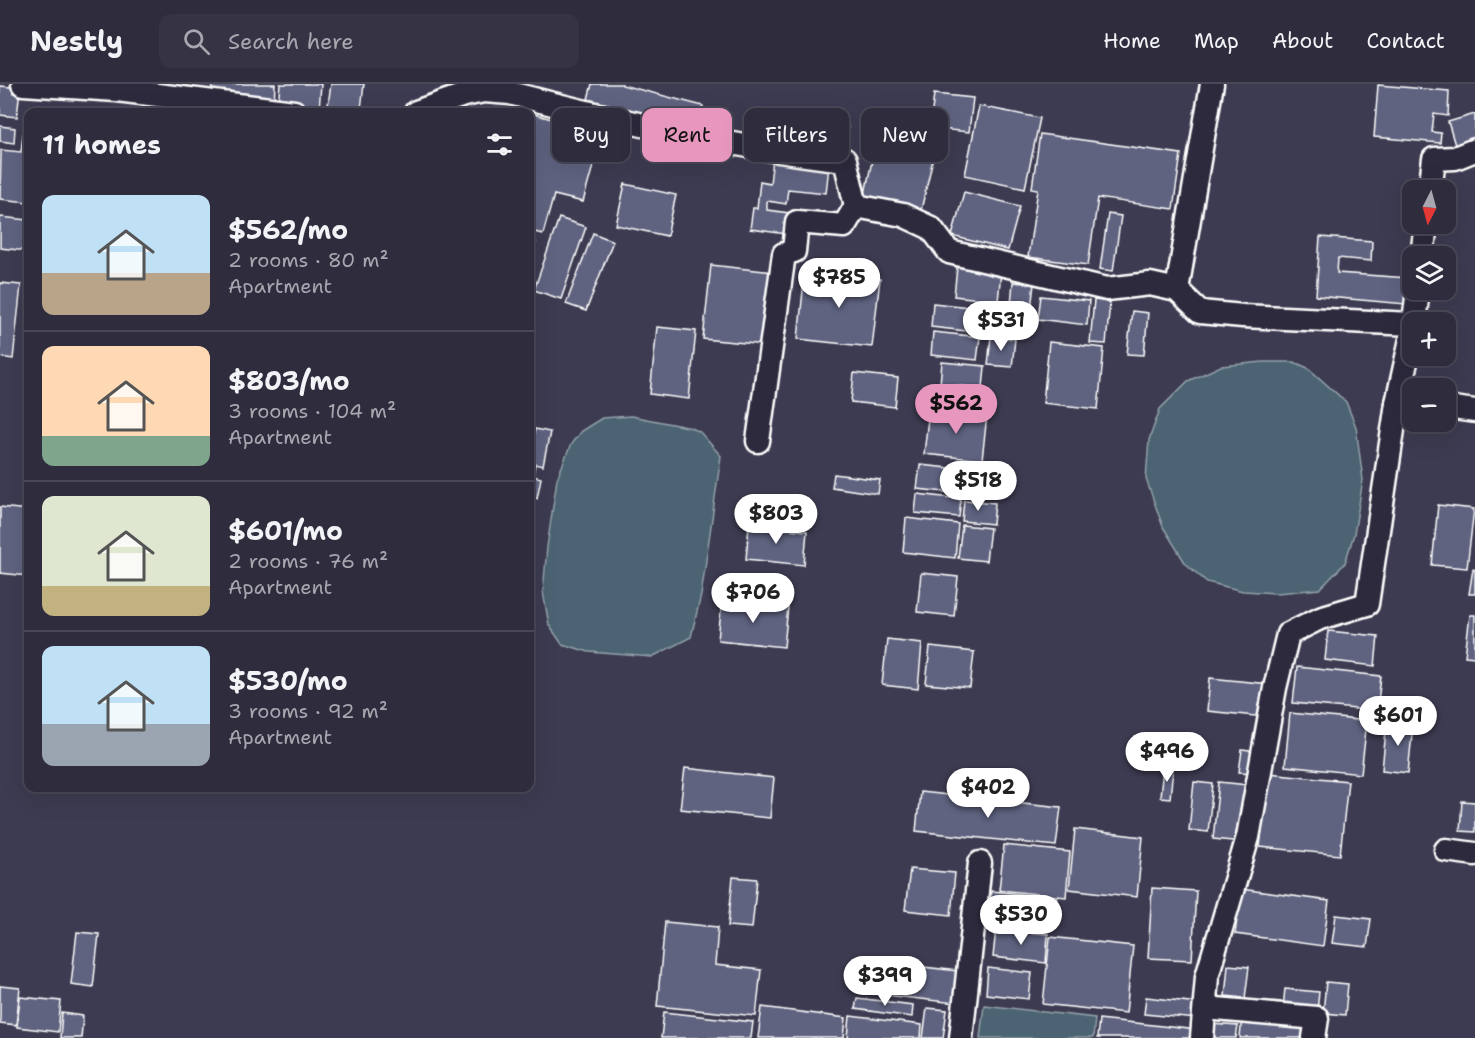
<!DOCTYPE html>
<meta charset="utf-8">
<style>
:root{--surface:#2e2c3d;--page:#363444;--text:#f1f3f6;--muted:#a7a7b0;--line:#494857;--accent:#e797bd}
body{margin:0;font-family:"Shantell Sans",sans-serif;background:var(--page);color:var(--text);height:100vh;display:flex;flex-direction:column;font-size:22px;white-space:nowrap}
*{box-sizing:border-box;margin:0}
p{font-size:20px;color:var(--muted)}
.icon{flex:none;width:33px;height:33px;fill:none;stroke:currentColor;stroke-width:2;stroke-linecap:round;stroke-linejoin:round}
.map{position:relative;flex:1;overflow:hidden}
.drawer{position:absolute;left:24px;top:24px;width:510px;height:684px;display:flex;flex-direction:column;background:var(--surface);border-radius:12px;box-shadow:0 6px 24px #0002,0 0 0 2px var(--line)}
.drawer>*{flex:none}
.hud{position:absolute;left:552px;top:24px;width:570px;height:54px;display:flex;gap:12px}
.needle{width:39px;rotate:186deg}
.buttons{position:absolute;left:1402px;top:96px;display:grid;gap:12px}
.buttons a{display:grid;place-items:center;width:54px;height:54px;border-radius:12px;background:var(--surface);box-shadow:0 6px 24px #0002,0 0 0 2px var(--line);font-size:30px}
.price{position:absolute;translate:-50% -51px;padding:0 14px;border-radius:21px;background:#fff;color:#222;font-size:20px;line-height:39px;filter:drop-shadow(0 2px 3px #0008)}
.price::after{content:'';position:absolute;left:50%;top:36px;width:18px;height:14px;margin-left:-9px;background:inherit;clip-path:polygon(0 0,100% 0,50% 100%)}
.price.selected{background:var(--accent);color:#111}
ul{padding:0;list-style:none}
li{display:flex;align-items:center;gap:18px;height:150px;padding:0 18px}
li+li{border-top:2px solid var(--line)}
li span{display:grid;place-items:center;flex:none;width:168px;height:120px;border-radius:12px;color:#555}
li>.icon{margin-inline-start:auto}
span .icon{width:72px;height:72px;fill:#fffc;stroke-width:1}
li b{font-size:26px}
h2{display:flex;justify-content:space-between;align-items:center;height:72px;padding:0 18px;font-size:26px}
.chip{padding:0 21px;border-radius:12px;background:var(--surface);box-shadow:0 6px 24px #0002,0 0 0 2px var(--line);font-size:21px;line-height:54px}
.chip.selected{background:var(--accent);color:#111}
header{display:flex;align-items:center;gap:36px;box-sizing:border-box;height:84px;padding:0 30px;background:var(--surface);border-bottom:2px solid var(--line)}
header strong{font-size:28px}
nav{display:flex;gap:33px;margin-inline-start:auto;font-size:21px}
.search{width:420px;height:54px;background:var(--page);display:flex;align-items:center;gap:15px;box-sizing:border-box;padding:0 21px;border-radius:12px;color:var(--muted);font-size:22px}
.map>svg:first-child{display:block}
</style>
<header>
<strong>Nestly</strong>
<div class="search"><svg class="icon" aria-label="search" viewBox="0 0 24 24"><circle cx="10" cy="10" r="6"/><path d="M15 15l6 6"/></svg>Search here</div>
<nav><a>Home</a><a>Map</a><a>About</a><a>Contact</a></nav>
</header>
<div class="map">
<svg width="1475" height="954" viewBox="0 0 1475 954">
<rect width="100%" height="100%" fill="#3d3b51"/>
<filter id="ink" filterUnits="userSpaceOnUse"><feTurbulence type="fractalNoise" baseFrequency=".0167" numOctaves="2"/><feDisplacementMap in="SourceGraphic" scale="12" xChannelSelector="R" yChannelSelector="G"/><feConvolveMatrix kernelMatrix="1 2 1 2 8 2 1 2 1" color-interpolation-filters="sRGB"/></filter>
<g filter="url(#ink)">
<g fill="#4b6472" stroke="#93a2aa" stroke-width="1.5">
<polygon points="1263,278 1294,278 1308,284 1346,318 1356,343 1363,396 1354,450 1345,479 1320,505 1277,509 1243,507 1207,498 1186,480 1163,443 1146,395 1149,356 1160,325 1188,297 1221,282"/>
<polygon points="631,332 692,344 700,348 721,372 701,511 691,553 652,573 589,568 562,560 549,541 543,508 547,463 557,395 571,360 581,347 602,334"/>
<polygon points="984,921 1095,934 1093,954 980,954"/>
</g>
<g fill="#5f6380" stroke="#fff" stroke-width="1.5">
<polygon points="212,0 275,0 274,19 211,11"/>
<polygon points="280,0 321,0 319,26 278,21"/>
<polygon points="331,0 364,0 361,25 328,21"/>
<polygon points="592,0 622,0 622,1 703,22 698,43 588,15"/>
<polygon points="1378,1 1449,7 1448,32 1434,30 1432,48 1441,49 1440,59 1374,53"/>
<polygon points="0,2 20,4 17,33 0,31"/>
<polygon points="934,10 973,14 969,48 930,44"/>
<polygon points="146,13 178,17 177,28 144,28"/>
<polygon points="979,22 1040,34 1025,104 965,91"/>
<polygon points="530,29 602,49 583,118 554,111 543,150 530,147"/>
<polygon points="1475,30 1475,55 1455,61 1448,38"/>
<polygon points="798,36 848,42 845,69 795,64"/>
<polygon points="0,42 15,44 14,59 0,57"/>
<polygon points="23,50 28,50 28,118 0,115 1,66 21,68"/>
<polygon points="1040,50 1181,70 1173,125 1098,114 1088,181 1028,173 1038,105 1032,104"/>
<polygon points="875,63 933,75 921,126 864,114"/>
<polygon points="773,75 829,82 826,109 788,105 786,120 767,117 767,126 797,130 794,151 750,145 753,124 757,124 760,97 770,99"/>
<polygon points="625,100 676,111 667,152 616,141"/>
<polygon points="964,108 1020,122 1008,166 952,152"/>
<polygon points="1108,130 1121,132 1113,187 1100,185"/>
<polygon points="0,133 28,136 28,167 0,164"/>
<polygon points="559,134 586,143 561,215 534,206"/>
<polygon points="593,149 613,157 586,227 566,220"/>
<polygon points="1320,153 1372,157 1371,177 1338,174 1337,189 1409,194 1406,220 1316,212"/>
<polygon points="530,156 536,158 530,179"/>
<polygon points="711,181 774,188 766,261 703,255"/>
<polygon points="957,183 1001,188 998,217 954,212"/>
<polygon points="805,187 880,195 872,263 798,255"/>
<polygon points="1013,198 1034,200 1030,233 1010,231"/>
<polygon points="0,199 21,201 13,275 0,273"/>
<polygon points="1041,212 1089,217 1087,241 1038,235"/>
<polygon points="1094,216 1110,218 1106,260 1090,259"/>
<polygon points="933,219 996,226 993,250 931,243"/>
<polygon points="1132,227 1148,229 1144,271 1127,270"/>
<polygon points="657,243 696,247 689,315 650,310"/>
<polygon points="933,248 980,253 977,276 931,271"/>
<polygon points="991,252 1015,255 1012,283 988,281"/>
<polygon points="1049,258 1104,264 1098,325 1043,319"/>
<polygon points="942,278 985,282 983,304 940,300"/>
<polygon points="854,289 898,294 895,323 851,318"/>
<polygon points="948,305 989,309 987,323 946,319"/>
<polygon points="929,325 987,331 982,376 924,370"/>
<polygon points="535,345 550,348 543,382 535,380 533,392 541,394 537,414 530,412 530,353 533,354"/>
<polygon points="920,381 958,385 955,409 917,405"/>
<polygon points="964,388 985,390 983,414 961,412"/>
<polygon points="834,390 880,396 878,410 832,403"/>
<polygon points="917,410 961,415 959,433 915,429"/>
<polygon points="964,416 995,419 993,440 962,437"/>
<polygon points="1438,421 1474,425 1467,484 1432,481"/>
<polygon points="0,423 28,426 28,492 0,489"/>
<polygon points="906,434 958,440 955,474 903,468"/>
<polygon points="749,441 807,447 804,481 746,475"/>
<polygon points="962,441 990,444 986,477 958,474"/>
<polygon points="1473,485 1475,486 1475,510 1469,510"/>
<polygon points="921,489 958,493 954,532 917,528"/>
<polygon points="749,501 779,504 777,519 747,516"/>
<polygon points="722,516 788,523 784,563 718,556"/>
<polygon points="1470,531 1475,531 1475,573 1465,572"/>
<polygon points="1328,547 1378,552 1375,582 1325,576"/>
<polygon points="887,555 922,559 918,605 882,601"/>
<polygon points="930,563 974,568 970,604 926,600"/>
<polygon points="1297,583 1381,592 1377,627 1293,619"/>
<polygon points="1210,594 1269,600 1265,633 1207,627"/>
<polygon points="1290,629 1367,637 1361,690 1285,682"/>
<polygon points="1387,637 1413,640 1408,689 1382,686"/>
<polygon points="1242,666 1257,668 1255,689 1239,688"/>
<polygon points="685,684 774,694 770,734 680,725"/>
<polygon points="1163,684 1173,685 1170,714 1160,713"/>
<polygon points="1268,689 1348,697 1340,771 1260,763"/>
<polygon points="1194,698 1213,700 1208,748 1189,746"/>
<polygon points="1219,698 1248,701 1242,758 1213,755"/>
<polygon points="920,708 1061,723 1056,762 916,747"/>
<polygon points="1462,717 1475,718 1475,748 1460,747"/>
<polygon points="1075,745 1143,753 1137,813 1069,805"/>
<polygon points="1004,761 1070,768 1066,813 999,806"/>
<polygon points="910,785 955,789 951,831 905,826"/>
<polygon points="733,793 757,795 752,844 728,842"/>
<polygon points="1152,804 1196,807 1192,876 1148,874"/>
<polygon points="1241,805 1329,817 1323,862 1235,850"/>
<polygon points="991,807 1057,814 1054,839 989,832"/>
<polygon points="1336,831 1371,835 1367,863 1332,859"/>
<polygon points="665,838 718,843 715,881 761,886 756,932 657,922"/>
<polygon points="996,845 1048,850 1046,879 993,873"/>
<polygon points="77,848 99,850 93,903 71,900"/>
<polygon points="1050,853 1133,862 1126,929 1043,920"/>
<polygon points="862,876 958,887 955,919 859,908"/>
<polygon points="1228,881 1249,883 1245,914 1225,912"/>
<polygon points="988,884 1032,889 1029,915 986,910"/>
<polygon points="1326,898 1348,900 1345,931 1323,929"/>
<polygon points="0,902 20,904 16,941 0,939"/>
<polygon points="1285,905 1319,908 1317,927 1283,923"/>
<polygon points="20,913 61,917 58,948 17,943"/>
<polygon points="1146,913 1198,919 1197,935 1144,930"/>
<polygon points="857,914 913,921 912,933 855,925"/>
<polygon points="762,923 846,934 844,954 758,954"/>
<polygon points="927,924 947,926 943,954 923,954"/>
<polygon points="664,928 753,938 751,954 661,954"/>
<polygon points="62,929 83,932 81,954 60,954"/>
<polygon points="850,932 922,941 921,954 848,954"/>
<polygon points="1242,932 1312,939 1310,954 1240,954"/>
<polygon points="1099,935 1197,946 1196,954 1097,954"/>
<polygon points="1211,940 1238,942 1236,954 1209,954"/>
</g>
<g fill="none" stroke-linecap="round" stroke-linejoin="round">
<g stroke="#fff" stroke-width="27">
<g id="street">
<polyline points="23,0 117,6 294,28"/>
<path d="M416,28l48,-17 20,-4 26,2c111,29 222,54 335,67l11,46 47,9 28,13 18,24 158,37 43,-5 27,6 23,22 43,4 170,8"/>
<polyline points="1430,106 1434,75 1455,74 1475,66"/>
<polyline points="1422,172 1426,140"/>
<polyline points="1177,206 1212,0"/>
<polyline points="1414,238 1418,206"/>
<polyline points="1397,319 1413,246"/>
<polyline points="1446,323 1475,327"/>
<polyline points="758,357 784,170 794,167 797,138 844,142 856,122"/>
<polyline points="1446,766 1475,770"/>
<polyline points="1205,924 1317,934 1314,954"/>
<polyline points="961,954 980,779"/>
<polyline points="1202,954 1207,892 1248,753 1275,604 1288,550 1320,534 1367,520 1397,319 1413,320"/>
</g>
</g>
<use href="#street" stroke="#2f2a3d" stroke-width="22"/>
</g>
</g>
</svg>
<div class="buttons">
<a><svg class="needle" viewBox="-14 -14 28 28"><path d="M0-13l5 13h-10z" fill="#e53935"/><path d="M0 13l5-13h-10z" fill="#a7a7b0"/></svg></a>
<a><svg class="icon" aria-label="layers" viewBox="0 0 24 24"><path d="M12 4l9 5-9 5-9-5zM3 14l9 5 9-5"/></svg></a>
<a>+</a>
<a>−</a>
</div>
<b class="price" style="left:839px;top:225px">$785</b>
<b class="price" style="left:1001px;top:268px">$531</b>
<b class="price selected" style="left:956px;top:351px">$562</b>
<b class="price" style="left:978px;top:428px">$518</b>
<b class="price" style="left:776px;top:461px">$803</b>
<b class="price" style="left:753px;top:540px">$706</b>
<b class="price" style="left:1398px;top:663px">$601</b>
<b class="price" style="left:1167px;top:699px">$496</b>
<b class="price" style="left:988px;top:735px">$402</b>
<b class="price" style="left:1021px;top:862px">$530</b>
<b class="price" style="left:885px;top:923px">$399</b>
<div class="hud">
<a class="chip">Buy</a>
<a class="chip selected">Rent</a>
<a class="chip">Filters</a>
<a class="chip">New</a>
</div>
<section class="drawer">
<h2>11 homes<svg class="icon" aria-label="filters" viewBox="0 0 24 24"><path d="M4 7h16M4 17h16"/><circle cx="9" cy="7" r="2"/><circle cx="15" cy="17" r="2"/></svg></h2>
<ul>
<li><span style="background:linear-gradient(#bfe0f5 65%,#b9a48a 0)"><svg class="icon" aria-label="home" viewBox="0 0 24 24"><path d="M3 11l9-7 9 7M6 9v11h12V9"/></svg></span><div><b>$562/mo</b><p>2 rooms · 80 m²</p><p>Apartment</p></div></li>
<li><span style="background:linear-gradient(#ffd9b3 75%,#7fa58c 0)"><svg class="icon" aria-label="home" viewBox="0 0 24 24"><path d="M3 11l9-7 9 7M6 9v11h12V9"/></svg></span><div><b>$803/mo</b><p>3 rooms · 104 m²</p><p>Apartment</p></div></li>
<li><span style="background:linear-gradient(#dfe7d0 75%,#c2b280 0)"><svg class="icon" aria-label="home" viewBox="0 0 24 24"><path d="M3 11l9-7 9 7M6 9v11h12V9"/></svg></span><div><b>$601/mo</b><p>2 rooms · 76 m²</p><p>Apartment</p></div></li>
<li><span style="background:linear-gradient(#bfe0f5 65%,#9aa5b1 0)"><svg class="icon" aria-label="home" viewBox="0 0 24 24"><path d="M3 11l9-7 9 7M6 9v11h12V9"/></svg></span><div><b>$530/mo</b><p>3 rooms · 92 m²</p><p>Apartment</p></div></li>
</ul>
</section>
</div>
